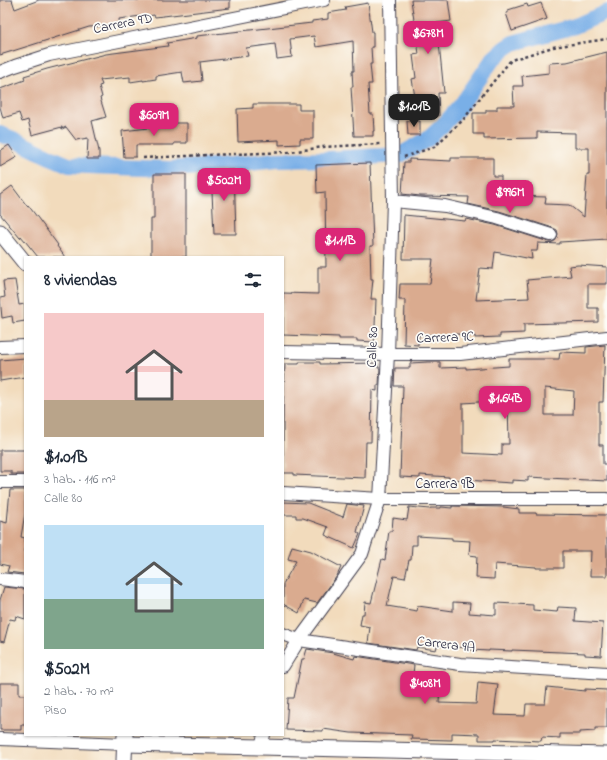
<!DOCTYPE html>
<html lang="es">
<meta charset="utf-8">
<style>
:root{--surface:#fff;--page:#f2f2f3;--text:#1f2937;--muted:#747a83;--accent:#db2777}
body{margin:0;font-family:"Indie Flower",sans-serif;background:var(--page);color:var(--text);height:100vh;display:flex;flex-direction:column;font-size:15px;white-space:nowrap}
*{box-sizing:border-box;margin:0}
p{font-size:13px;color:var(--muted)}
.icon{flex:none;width:22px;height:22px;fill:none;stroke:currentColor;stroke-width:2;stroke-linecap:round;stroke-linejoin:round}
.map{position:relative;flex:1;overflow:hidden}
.sheet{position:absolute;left:24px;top:256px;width:260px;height:480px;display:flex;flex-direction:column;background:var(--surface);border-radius:0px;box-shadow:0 1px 3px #0004}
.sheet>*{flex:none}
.price{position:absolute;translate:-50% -34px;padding:0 9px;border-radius:8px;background:var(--accent);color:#fff;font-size:13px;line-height:26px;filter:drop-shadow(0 1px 2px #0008)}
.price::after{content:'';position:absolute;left:50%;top:24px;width:12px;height:9px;margin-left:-6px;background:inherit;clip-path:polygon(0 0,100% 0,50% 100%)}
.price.current{background:#222;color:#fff}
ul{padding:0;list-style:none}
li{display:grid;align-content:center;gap:8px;height:212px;padding:0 20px}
li span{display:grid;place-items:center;height:124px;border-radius:0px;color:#555}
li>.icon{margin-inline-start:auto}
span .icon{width:72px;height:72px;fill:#fffc;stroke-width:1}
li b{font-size:17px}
h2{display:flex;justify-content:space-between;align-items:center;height:48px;padding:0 20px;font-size:17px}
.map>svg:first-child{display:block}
</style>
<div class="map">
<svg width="607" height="760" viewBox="0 0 607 760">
<rect width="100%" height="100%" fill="#fdfcf7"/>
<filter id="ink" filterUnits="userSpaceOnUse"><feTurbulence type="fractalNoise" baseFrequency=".025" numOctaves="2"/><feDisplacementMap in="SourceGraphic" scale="8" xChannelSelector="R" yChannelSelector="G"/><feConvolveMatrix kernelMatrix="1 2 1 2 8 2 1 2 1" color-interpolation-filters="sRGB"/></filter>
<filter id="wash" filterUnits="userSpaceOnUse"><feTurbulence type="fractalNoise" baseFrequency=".012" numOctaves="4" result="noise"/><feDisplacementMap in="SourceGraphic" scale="16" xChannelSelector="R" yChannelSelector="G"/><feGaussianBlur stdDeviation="0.9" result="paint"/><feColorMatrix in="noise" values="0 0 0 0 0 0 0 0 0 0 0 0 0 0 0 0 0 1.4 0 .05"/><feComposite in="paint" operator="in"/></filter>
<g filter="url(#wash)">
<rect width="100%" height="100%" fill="#f2dbbc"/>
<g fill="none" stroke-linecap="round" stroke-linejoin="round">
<polyline stroke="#79afe7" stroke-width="16" points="0,134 13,139 50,157 69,165 89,166 170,169 232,165 277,160 329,159 400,155 428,139 445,123 461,105 493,59 504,49 513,43 575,26 607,12"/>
</g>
<g id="blocks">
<g fill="#daab8f" fill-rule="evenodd">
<polygon points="0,0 12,0 15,9 39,0 230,0 230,8 155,17 154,15 148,16 148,15 119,19 120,25 104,28 104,26 89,27 0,55"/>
<polygon points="411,0 448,0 451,21 437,23 444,93 438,93 439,116 414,116 414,103 416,103 412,79 416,78 413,55 419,54"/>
<polygon points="368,3 372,32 373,32 373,47 371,47 372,64 370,64 372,84 368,84 370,114 373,114 374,131 373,131 373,136 354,136 351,87 353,87 352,71 354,71 353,41 316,47 314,36 290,39 292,57 277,59 275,44 246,48 248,56 200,62 202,81 184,83 182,72 156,76 156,79 143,81 143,80 130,82 130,77 100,80 102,85 99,86 102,97 100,98 106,117 92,121 99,151 99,159 87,159 88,138 76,140 66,127 62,129 62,127 32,135 28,120 22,122 19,113 3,118 0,107 0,89 25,80 24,76 47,69 106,54 168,46 167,43 197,38 197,36 312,23 312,21 328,19 328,13 346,10 345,7"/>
<polygon points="541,3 547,19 512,31 506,13 508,13 508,10 527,4 528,7"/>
<polygon points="607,52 607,239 560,242 560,244 538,243 537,251 531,251 532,259 495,252 493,269 480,268 476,300 529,298 527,280 571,276 569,266 578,265 607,267 607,284 588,284 588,308 598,308 598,322 524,324 524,333 500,334 500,337 475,338 475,336 459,335 459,334 419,335 418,345 404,344 405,300 399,300 400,284 430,284 433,259 403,259 404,215 465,221 466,219 495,225 549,242 553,242 556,240 558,234 557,230 553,228 499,211 468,204 469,197 420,196 402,194 404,162 409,162 409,159 451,161 451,158 493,158 493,176 501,176 501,191 514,191 513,196 546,197 545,204 569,205 584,217 587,175 589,175 589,148 575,148 575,133 537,132 537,138 484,139 484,134 473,134 473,113 486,113 486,110 497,110 497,106 514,106 513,86 523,86 522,76 549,73 549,63 567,62"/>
<polygon points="253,104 299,104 299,110 313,110 313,139 300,139 300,144 279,145 279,140 238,142 237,109 253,108"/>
<polygon points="407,121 420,121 420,135 408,135"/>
<polygon points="149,123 187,123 187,143 174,143 174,145 136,145 136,157 124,157 122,131 149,128"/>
<polygon points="9,145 17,157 0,167 0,151"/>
<polygon points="370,163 373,246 370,246 371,279 373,279 371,299 376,299 375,326 376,326 374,342 357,341 357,339 339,339 339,337 283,335 283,293 318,294 318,267 326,267 325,192 317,193 316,165"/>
<polygon points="234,170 236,234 214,234 211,171"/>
<polygon points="154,174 186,174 186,257 151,257 151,219 154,219"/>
<polygon points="12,186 27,206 28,205 58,245 57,246 65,257 38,257 21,236 20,238 0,214 0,195"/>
<polygon points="15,280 19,305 25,304 25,321 13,323 12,316 2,318 0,298 5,297 3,281"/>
<path d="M605,345l-2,57h-4v43h4v19h4v17l-79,-4v4l-16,-1v3l-63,-4v-2l-29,-2v3l-20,-1 3,-91h-9l1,-18h15v-5l18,-1h12v6l26,-1v2l43,-3v-7h50l1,-7 26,1v-6zM545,388l29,3 -1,24h-28zM508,400l1,44h-7v11l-39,-2v-50z"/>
<polygon points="25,358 25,377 0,381 0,360"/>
<polygon points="299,362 320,362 320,364 378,363 378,368 380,368 379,385 377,385 377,391 372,390 371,442 366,442 365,478 294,475 294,473 283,473 283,409 285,364 299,364"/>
<polygon points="0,450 25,450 25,474 11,474 11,471 0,471"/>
<polygon points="10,490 25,490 25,513 21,537 25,538 25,574 7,572 9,566 0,564 0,521 7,523"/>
<polygon points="283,502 308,503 343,517 347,504 364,506 357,532 360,534 354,548 325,535 328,527 303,518 296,518 296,515 283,515"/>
<polygon points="452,506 503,507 519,509 519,513 536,513 536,514 607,515 607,576 590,576 591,551 563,551 563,568 536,568 536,567 495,564 494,579 476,578 477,556 469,555 470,541 452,540 452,538 417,536 417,545 412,545 411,560 409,560 405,578 394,576 387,606 417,611 418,606 453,611 453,602 470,603 469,613 496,615 496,603 533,605 533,610 557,612 558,607 576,608 575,621 603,623 601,656 585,655 585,653 512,650 512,651 489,650 489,651 471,650 471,648 437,646 436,650 417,647 416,650 368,643 370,627 360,625 362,614 364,614 365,602 371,603 382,559 385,560 389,531 392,531 393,518 407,520 409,507 430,509 430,508 441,508 441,507 452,508"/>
<polygon points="292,546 311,551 341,567 337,576 317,603 304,600 299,613 283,604 283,584 296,561 288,559"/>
<polygon points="4,587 25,589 25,619 16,616 15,620 10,619 4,642 0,641 0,600"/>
<polygon points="307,649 333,653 354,659 355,656 414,665 412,683 440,684 439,703 476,704 478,682 498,684 494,715 525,716 526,704 545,704 547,687 585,691 585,689 607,690 607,728 595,728 595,731 580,732 580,734 560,734 560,738 542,737 541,741 495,739 495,740 479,740 479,734 452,733 452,740 411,739 412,735 351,733 323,729 323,731 286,730 288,698 294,698 302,659 304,659"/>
<polygon points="0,683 19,683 19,695 25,695 25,725 21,725 21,730 0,730"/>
</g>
</g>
</g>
<g filter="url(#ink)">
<use href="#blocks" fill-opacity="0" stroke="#413e4e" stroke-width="1"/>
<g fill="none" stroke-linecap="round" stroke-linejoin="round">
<g stroke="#413e4e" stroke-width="14">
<g id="minor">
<polyline points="0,72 15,66 49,55 324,0"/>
<polyline points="393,201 445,206 497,218 551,235"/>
<polyline points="0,347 25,346"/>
<polyline points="283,352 388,354 460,354 607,337"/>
<polyline points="0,482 25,482"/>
<polyline points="283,493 380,499 607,499"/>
<polyline points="0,579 25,582"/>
<polyline points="283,634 299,640 460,664 607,673"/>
<polyline points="283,666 299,640 362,554 380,499 388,354 393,201 390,0"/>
<polyline points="0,739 125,744"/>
<polyline points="261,746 264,735"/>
</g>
</g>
<g stroke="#413e4e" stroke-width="17">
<g id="tertiary">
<polyline points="0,232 25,263"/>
<polyline points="125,744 607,755"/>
<polyline points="124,760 125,735"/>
</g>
</g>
<g stroke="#413e4e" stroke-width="2.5" stroke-dasharray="3 3" stroke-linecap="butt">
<polyline points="404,157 434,147 463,120 484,93 511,60 553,47 607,39"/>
<polyline points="143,158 207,155 291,152 323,147 380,144"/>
</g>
<use href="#minor" stroke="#fff" stroke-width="12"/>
<use href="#tertiary" stroke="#fff" stroke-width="15"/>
</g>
</g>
<g text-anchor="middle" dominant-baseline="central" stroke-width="3.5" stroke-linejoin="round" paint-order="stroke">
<g font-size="14" fill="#22223b" stroke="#fdfcf7">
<text transform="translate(123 24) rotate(-11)">Carrera 9D</text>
<text transform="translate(445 338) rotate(-2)">Carrera 9C</text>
<text transform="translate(373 347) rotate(-88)">Calle 80</text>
<text x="445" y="484">Carrera 9B</text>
<text transform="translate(446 645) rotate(7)">Carrera 9A</text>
</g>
</g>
</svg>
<b class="price" style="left:428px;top:55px">$678M</b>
<b class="price current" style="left:414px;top:128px">$1.01B</b>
<b class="price" style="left:154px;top:137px">$609M</b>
<b class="price" style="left:224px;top:202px">$502M</b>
<b class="price" style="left:510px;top:214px">$996M</b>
<b class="price" style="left:340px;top:262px">$1.11B</b>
<b class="price" style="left:505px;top:420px">$1.64B</b>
<b class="price" style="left:425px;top:705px">$408M</b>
<section class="sheet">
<h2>8 viviendas<svg class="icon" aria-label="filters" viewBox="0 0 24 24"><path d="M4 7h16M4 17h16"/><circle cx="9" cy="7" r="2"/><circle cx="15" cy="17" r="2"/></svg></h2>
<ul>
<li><span style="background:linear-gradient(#f6c9c9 70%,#b9a48a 0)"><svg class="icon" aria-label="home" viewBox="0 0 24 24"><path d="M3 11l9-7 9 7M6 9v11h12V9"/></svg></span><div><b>$1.01B</b><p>3 hab. · 116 m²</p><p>Calle 80</p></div></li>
<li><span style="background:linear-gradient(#bfe0f5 60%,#7fa58c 0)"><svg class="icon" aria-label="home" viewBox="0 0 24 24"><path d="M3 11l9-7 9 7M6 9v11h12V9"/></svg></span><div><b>$502M</b><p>2 hab. · 70 m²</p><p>Piso</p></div></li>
</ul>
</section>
</div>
